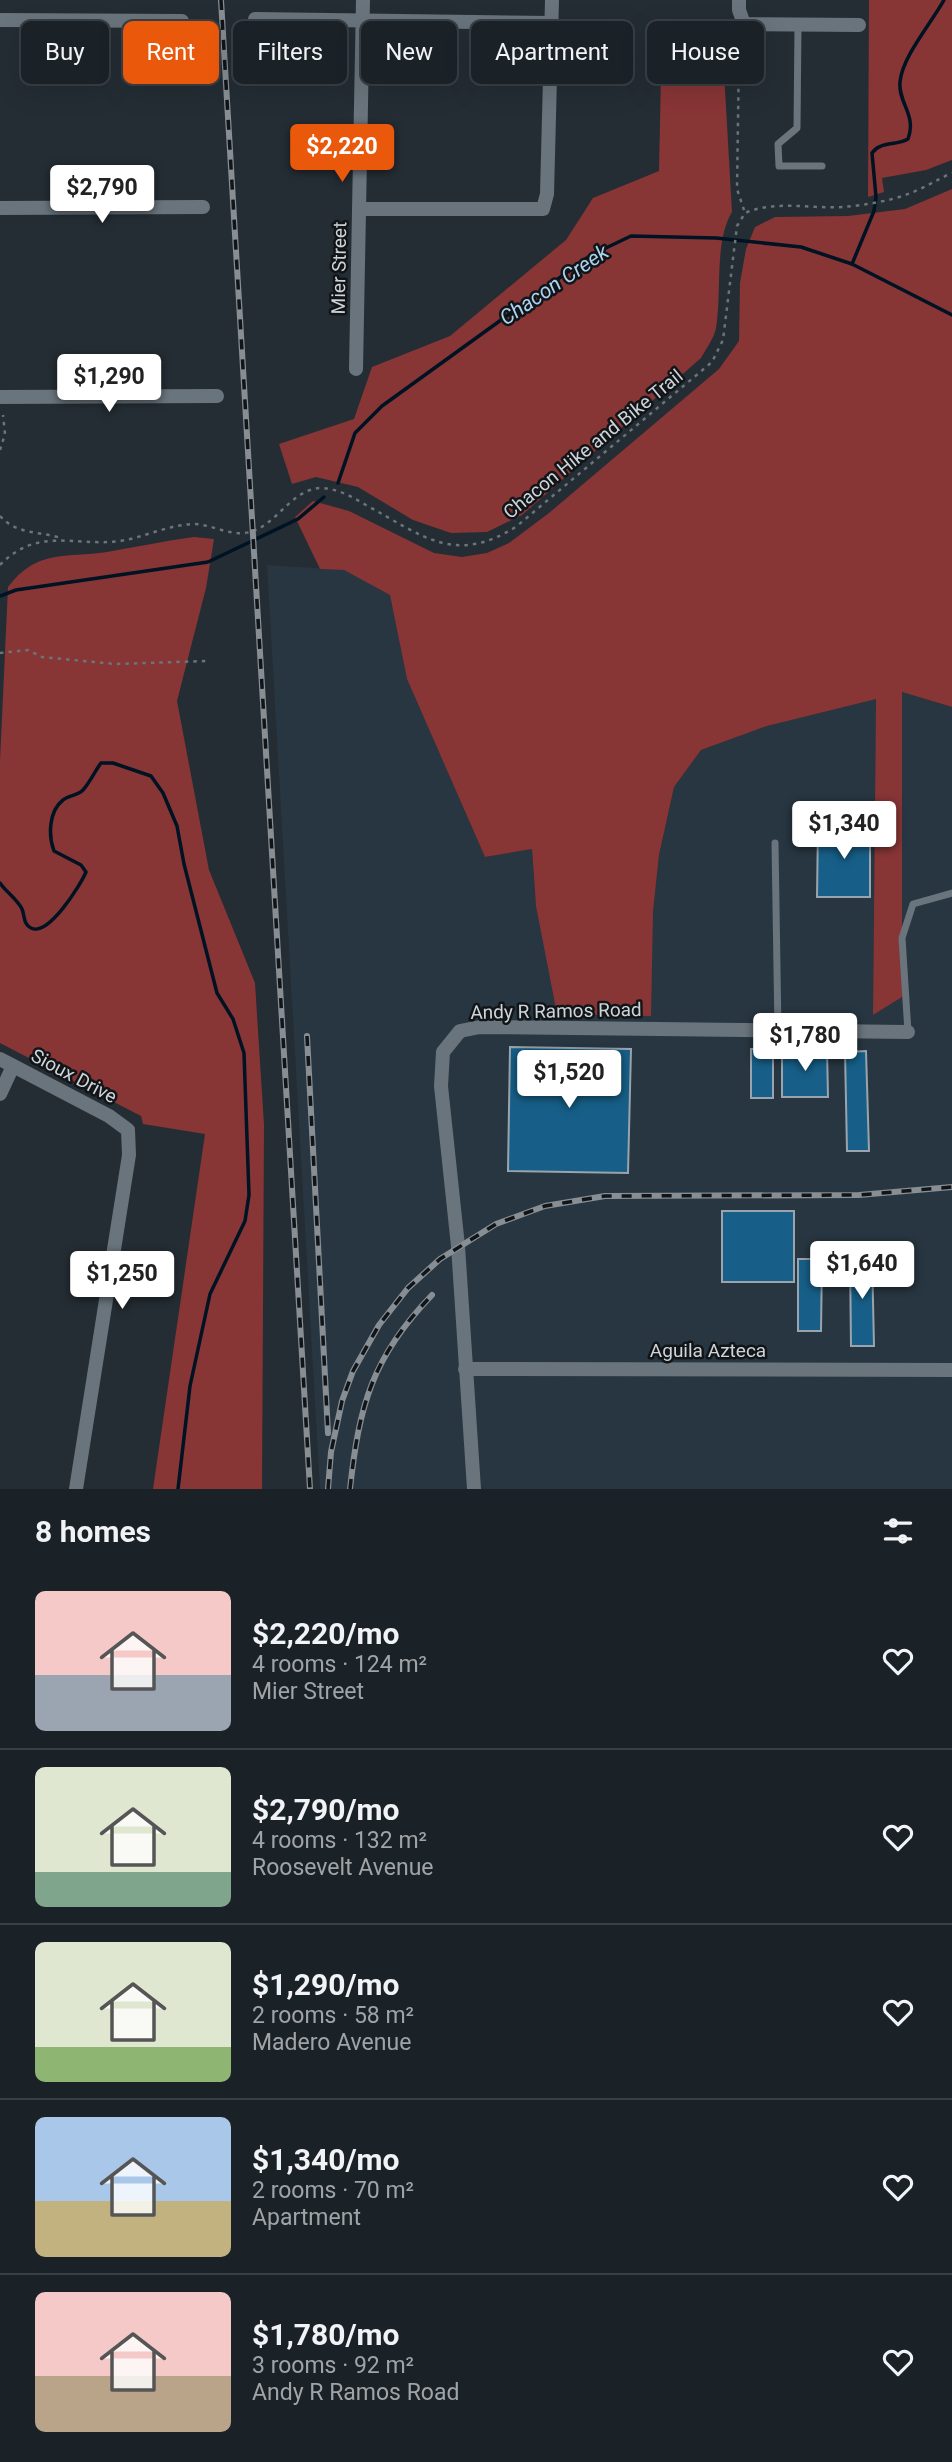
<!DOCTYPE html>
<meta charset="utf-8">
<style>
:root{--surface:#1b2227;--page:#242a2f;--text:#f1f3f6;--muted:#a0a4a7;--line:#393f44;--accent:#ea580c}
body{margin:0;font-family:Roboto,sans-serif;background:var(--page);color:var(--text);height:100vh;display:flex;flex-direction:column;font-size:26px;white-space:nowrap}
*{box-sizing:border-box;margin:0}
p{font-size:23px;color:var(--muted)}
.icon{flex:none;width:38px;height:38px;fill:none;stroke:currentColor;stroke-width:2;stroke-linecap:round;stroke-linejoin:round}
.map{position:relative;height:1489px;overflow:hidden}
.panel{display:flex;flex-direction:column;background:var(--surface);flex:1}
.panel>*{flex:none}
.top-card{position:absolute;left:21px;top:21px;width:910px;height:63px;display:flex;gap:14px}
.price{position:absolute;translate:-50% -60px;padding:0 16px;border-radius:7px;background:#fff;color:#222;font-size:23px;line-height:46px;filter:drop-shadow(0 2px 4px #0008)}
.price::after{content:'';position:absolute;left:50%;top:42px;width:21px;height:16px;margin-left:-10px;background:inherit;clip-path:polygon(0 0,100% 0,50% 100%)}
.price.on{background:var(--accent);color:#fff}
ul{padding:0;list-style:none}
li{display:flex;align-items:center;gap:21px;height:175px;padding:0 35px}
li+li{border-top:2px solid var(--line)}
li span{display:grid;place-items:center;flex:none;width:196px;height:140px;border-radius:10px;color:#555}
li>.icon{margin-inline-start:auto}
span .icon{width:84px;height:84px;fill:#fffc;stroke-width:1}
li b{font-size:30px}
h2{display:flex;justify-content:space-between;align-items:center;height:84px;padding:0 35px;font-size:30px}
.pill{padding:0 24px;border-radius:10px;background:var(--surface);box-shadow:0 7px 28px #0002,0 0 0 2px var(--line);font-size:24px;line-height:63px}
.pill.on{background:var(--accent);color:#fff}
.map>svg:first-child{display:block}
</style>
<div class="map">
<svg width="952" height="1489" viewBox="0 0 952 1489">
<rect width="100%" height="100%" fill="#242d34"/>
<polygon fill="#273641" points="267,565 344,570 390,594 407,679 485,857 532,849 536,906 653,912 659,855 674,787 701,750 767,726 876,698 873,1015 901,997 902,692 952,707 952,1489 320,1489"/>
<g fill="#883536">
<polygon points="869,0 952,0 952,160 926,170 882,178 884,192 868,197"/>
<path d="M724,72l8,140c-18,29 -10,82 -16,116 -2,10 -10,21 -15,30l-179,157 -35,17 -36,1 -38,-13 -55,-33 -42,-10 -24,7 -13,-40 75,-25 18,-52 78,-31 116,-96 27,-42 66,-27 2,-98z"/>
<polygon points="952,189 952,707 902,692 902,997 873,1015 876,699 767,726 701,750 674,787 659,855 653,912 651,1016 557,1014 536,906 532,849 485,857 407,679 390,595 344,570 320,569 295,517 313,501 349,511 434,553 462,557 487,553 509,543 549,513 719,369 739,341 740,283 746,249 755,227 775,217 848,216 905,209"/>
<path d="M194,537l20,2 -8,49 -29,113 32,169 46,113 9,142 -2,364h-109l52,-355 -62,-10 -2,-8 -141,-73v-282l8,-174c29,-38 57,-29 99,-35 29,-5 57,-11 87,-15z"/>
</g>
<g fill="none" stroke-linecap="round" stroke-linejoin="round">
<g stroke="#001323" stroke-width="3.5">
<path d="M852,264l22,-53 2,-14 -4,-44c8,-12 24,-7 36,-14 9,-24 -10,-36 -8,-57 2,-25 32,-60 44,-82"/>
<polyline points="338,483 355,433 382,406 591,255 631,236 716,238 801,247 852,264 952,315"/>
<polyline points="0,596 16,590 208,562 298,519 324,497"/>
<path d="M0,883c6,9 17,16 22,26 3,7 1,15 9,19 17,9 49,-42 55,-56l-5,-7 -27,-14c-6,-16 -5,-40 9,-51 6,-5 14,-4 20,-10 7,-8 12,-19 18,-27h12l38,13 12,17 14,33 7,38 33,129 16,26 11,34 5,142 -4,26 -35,73 -20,92 -12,103"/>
</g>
</g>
<g fill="#175f88" stroke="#99a4ad" stroke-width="2">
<polygon points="818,824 870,825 870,897 817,897"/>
<polygon points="510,1047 631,1049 628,1173 508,1171"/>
<polygon points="827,1048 828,1097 782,1097 782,1049"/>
<rect x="751" y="1049" width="22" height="49"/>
<polygon points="866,1051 869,1151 847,1151 845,1052"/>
<rect x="722" y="1211" width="72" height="71"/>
<polygon points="872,1255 874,1346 851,1346 850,1256"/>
<polygon points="798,1259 822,1259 821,1331 798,1331"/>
</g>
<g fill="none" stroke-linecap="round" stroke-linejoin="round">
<g stroke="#6c747a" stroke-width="2.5" stroke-dasharray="3.5 5" stroke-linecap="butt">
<polyline points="742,47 739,53 737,189 745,213"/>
<polyline points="0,450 5,434 3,415"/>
<path d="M0,516c17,19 39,15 61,22"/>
<path d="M0,565c38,-39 74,-18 120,-24 25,-4 48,-16 73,-17 17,0 35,11 52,9 31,-4 45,-45 77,-45 17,1 30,9 44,17 57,31 89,61 151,21l195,-164 11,-22 14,-114 8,-13c30,-13 65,-4 98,-6 22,-2 49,-6 70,-15 13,-5 25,-13 39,-19"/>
<polyline points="0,653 28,650 42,657 115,664 206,661"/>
</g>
<g stroke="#69747c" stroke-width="7">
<polyline points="798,25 797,128 778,144 779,166 822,166"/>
<polyline points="775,843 778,1031"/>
<polyline points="908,1032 902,938 913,904 952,893"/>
</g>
<g stroke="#69747c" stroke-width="14">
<polyline points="739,0 739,10 744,24 859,25"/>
<polyline points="255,19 552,23"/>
<polyline points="0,20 182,21"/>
<polyline points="0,208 203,207"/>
<polyline points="359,209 543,209 547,194 552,0"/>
<polyline points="356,369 363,0"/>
<polyline points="0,397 217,396"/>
<polyline points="0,1059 109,1116 128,1130 129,1155 76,1489"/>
<polyline points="0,1094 13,1066"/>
<polyline points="465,1369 952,1370"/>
<polyline points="474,1489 458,1246 441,1086 443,1052 460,1031 480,1027 908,1032"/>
</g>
<g stroke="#878e94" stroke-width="6">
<g id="rail">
<polyline points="221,0 310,1489"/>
<polyline points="307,1036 328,1433"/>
<polyline points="328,1489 331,1452 342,1401 353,1371 379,1325 408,1288 440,1259 496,1224 545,1206 605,1196 859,1195 952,1187"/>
<path d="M350,1489c9,-83 22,-132 82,-194"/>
</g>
</g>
<use href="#rail" stroke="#111518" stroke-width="3.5" stroke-dasharray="10" stroke-linecap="butt"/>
</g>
<g text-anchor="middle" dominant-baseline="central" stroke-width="5" stroke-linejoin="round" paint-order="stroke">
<g font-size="19" fill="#ced4d9" stroke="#111518">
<text transform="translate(339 268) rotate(-89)">Mier Street</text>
<text transform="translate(593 444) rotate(-39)">Chacon Hike and Bike Trail</text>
<text transform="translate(556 1011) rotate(-1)">Andy R Ramos Road</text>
<text transform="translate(74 1076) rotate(28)">Sioux Drive</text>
<text x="708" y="1350">Aguila Azteca</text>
</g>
<g font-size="21" font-style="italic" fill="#aad3f0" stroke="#111518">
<text transform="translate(554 285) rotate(-34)">Chacon Creek</text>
</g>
</g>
</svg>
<b class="price on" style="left:342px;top:184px">$2,220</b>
<b class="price" style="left:102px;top:225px">$2,790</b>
<b class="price" style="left:109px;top:414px">$1,290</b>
<b class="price" style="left:844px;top:861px">$1,340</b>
<b class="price" style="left:805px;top:1073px">$1,780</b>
<b class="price" style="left:569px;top:1110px">$1,520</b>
<b class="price" style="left:862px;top:1301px">$1,640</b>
<b class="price" style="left:122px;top:1311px">$1,250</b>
<div class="top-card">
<a class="pill">Buy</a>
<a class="pill on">Rent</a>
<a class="pill">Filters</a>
<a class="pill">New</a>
<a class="pill">Apartment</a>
<a class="pill">House</a>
</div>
</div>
<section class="panel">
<h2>8 homes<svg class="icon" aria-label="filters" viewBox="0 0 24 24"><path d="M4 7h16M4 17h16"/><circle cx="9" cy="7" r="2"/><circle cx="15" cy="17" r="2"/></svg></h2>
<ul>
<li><span style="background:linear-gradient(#f6c9c9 60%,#9aa5b1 0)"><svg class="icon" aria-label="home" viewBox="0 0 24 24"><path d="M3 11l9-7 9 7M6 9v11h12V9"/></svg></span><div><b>$2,220/mo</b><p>4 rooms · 124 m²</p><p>Mier Street</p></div><svg class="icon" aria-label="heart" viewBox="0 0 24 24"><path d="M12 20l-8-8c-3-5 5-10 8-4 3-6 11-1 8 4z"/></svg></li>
<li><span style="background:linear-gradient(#dfe7d0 75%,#7fa58c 0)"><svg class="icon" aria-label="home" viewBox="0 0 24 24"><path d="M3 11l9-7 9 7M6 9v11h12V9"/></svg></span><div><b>$2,790/mo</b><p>4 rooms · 132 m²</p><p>Roosevelt Avenue</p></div><svg class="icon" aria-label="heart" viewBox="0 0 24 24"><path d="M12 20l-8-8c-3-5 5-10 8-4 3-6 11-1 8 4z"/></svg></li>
<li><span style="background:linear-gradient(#dfe7d0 75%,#8fb573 0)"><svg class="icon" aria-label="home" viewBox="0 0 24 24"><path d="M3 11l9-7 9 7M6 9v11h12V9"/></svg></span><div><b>$1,290/mo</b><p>2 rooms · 58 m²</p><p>Madero Avenue</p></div><svg class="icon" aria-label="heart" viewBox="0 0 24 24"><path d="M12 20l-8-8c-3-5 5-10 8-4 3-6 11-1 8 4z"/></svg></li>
<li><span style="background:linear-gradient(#a9c7e8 60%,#c2b280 0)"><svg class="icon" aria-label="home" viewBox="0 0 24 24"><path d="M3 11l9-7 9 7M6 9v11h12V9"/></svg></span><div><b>$1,340/mo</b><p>2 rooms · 70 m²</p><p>Apartment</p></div><svg class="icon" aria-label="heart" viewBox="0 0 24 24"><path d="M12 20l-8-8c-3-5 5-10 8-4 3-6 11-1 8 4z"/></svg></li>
<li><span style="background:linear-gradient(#f6c9c9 60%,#b9a48a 0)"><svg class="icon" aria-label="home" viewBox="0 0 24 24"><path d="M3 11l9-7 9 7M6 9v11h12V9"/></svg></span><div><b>$1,780/mo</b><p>3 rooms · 92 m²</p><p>Andy R Ramos Road</p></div><svg class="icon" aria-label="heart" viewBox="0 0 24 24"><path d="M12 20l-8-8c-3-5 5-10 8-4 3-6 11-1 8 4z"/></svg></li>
</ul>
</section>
